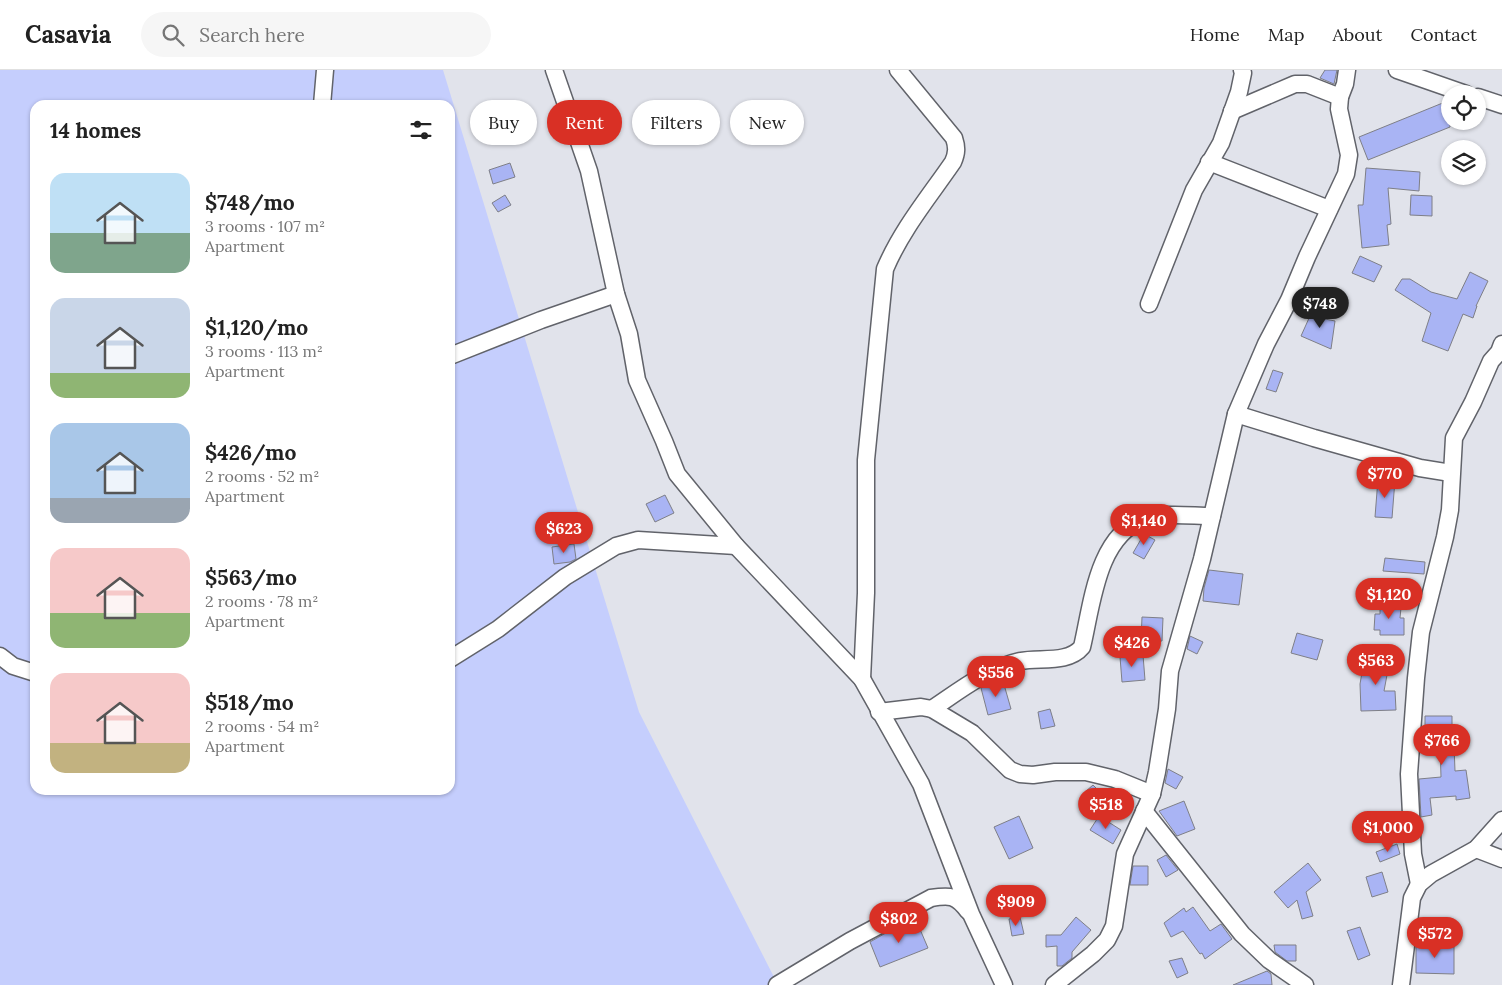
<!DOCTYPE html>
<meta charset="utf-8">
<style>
:root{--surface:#fff;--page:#f6f6f6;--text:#222;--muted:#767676;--line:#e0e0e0;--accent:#d93025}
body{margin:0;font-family:Lora,serif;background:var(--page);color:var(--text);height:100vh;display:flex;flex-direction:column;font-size:19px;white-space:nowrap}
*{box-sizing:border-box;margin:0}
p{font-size:16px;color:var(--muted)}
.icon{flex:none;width:28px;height:28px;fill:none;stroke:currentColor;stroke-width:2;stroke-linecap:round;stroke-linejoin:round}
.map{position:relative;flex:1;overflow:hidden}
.details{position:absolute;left:30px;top:30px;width:425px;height:695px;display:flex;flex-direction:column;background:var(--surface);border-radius:15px;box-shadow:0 1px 4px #0004}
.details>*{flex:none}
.guide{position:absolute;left:470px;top:30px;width:475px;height:45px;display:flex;gap:10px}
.buttons{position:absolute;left:1441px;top:15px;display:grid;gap:10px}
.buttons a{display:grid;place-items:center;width:45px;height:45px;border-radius:50%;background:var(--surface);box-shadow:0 1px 4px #0004;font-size:25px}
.price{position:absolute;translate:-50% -42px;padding:0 11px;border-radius:18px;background:var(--accent);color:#fff;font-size:16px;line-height:32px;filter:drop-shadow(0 1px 2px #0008)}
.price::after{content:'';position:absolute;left:50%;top:30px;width:15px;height:11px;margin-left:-8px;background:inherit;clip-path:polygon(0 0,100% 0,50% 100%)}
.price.selected{background:#222;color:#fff}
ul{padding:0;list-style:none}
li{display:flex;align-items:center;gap:15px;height:125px;padding:0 20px}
li span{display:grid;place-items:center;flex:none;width:140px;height:100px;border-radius:15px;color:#555}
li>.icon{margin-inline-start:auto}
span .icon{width:60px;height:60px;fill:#fffc;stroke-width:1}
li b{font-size:21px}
h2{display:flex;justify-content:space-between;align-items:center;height:60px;padding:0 20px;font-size:21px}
.pill{padding:0 18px;border-radius:22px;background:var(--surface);box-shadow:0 1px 4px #0004;font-size:18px;line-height:45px}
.pill.selected{background:var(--accent);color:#fff}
header{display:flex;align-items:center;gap:30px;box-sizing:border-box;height:70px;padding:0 25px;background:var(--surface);border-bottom:1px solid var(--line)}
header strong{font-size:24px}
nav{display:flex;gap:28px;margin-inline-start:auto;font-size:18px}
.search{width:350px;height:45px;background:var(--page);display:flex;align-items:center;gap:12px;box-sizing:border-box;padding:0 18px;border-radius:28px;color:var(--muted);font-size:19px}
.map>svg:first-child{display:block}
</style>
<header>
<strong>Casavia</strong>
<div class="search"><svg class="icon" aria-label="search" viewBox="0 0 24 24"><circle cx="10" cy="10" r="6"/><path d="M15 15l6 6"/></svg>Search here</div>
<nav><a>Home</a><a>Map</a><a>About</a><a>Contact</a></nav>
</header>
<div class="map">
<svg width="1502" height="915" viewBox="0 0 1502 915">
<rect width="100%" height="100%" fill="#e1e3eb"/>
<path fill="#c5cefd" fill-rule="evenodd" d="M0,0h443l196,642 139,273h-778zM35,35h415v685h-415z"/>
<g fill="#a9b4f4" stroke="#7e7f87">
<polygon points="1325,0 1337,0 1334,14 1320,8"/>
<polygon points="1450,30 1450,57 1368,90 1359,67"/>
<polygon points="510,93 515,107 493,114 489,100"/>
<polygon points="1366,98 1420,102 1419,121 1388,118 1391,154 1387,155 1389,175 1362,178 1358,135 1363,135"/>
<polygon points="505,125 511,135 498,142 492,133"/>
<polygon points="1411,125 1432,126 1432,146 1410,145"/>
<polygon points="1360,186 1382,196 1374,212 1352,203"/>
<polygon points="1470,202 1488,211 1476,236 1477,236 1473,248 1463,244 1448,281 1422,271 1431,243 1395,220 1402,209 1410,209 1431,222 1457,229"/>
<polygon points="1314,237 1328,243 1325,249 1335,251 1331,279 1301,266"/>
<polygon points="1273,300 1283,303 1276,322 1266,319"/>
<polygon points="1378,409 1395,410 1392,448 1375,447"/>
<polygon points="665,425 674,443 655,452 646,434"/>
<polygon points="1144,464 1155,470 1144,489 1133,483"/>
<polygon points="574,474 576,489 570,492 554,494 552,477"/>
<polygon points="1385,488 1425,492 1424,504 1383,501"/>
<polygon points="1209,500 1243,504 1239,535 1203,531 1204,518"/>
<polygon points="1380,532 1395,532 1395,538 1401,538 1400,548 1404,548 1404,565 1380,565 1380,560 1374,560 1375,544 1380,544"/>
<polygon points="1142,547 1163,548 1162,571 1141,571"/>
<polygon points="1297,563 1323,570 1317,590 1291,583"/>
<polygon points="1190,566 1203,572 1197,584 1187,579"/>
<polygon points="1143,585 1145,610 1122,612 1120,587"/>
<polygon points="1365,585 1390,589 1384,621 1395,621 1396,640 1361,641 1360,614"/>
<polygon points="1003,611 1011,639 988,645 981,618"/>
<polygon points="1050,639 1055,656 1041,659 1038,642"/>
<polygon points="1425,646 1452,646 1452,675 1454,675 1455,701 1466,700 1470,728 1456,730 1456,726 1430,728 1432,745 1421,747 1419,709 1441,707 1440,674 1425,674"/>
<polygon points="1168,699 1183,707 1176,719 1165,713"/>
<polygon points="1093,715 1109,731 1101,738 1085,722"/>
<polygon points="1184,731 1195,759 1177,766 1159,741"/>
<polygon points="1019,746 1033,778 1009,789 994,757"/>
<polygon points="1099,746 1121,760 1113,774 1090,760"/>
<polygon points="1397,774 1400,784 1380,792 1376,782"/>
<polygon points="1166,785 1178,800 1166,807 1157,790"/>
<polygon points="1308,793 1321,810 1306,822 1313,846 1302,849 1297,830 1288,838 1274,822"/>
<polygon points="1133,796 1148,796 1148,815 1130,815"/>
<polygon points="1382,802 1388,822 1372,827 1366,807"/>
<polygon points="1193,837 1210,861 1221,854 1232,869 1205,889 1202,883 1200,884 1183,861 1171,867 1164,853 1184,838 1186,842"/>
<polygon points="1020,847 1024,864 1012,866 1009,849"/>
<polygon points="1076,847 1091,860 1072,882 1072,888 1062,896 1057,896 1057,876 1046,877 1046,865 1061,865"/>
<polygon points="916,850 928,878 880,897 870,872 893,859"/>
<polygon points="1360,857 1370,885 1358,890 1347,861"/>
<polygon points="1416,874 1454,875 1454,904 1416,903"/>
<polygon points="1274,875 1296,875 1296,891 1287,891 1275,882"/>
<polygon points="1182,888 1188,903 1177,908 1169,891"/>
<polygon points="1267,901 1271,904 1272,915 1233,915"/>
</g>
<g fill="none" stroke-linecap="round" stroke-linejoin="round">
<g stroke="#61636a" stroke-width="19">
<g id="minor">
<polyline points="554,0 589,101 616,224 629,264 637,310 664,371 677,404 736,476 862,609 921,714 971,844 1004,915"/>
<polyline points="1397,0 1466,24"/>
<polyline points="1478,27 1502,35"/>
<polyline points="322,35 325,0"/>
<polyline points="1232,41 1295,14 1307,14 1340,27"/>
<polyline points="1209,92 1329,139"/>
<polyline points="1149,234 1194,120 1221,73 1239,22 1243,3 1242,0"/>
<polyline points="450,286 541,250 616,224"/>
<polyline points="1236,344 1314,368 1420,398 1451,403"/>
<polyline points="0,586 13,596 35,603"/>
<polyline points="450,589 498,559 565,507 616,476 638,470 736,476"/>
<path d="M862,609l4,-86v-133l19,-191c17,-40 44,-72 68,-107 4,-9 4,-15 1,-24l-56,-68"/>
<path d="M932,639c27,-18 56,-41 88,-48 20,-4 48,3 62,-14 10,-42 15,-111 62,-128 20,-7 47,-3 68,-3"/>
<polyline points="879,642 921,637 932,639 972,663 1010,700 1020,704 1033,705 1055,702 1086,702 1115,709 1152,724"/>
<polyline points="1144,741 1242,864 1269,890 1305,915"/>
<polyline points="1476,779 1502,789"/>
<polyline points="1419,814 1413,784 1409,704 1416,608 1421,562 1445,467 1450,440 1454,368 1473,332 1491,291 1499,282 1502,274"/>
<path d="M777,915l73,-44 81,-43c19,-3 25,-3 37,13"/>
<polyline points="1054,915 1093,884 1107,870 1114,856 1125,784 1152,724 1157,702 1167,639 1170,601 1202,489 1236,344 1266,274 1289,230 1307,187 1346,104 1349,85 1339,39 1340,27 1345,14 1347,0"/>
<polyline points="1401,915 1412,828 1419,814 1431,804 1476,779 1502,750"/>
</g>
</g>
<use href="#minor" stroke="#fff" stroke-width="16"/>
</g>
</svg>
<div class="buttons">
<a><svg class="icon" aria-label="locate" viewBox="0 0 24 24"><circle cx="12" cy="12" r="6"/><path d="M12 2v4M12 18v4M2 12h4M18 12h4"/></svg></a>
<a><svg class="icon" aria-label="layers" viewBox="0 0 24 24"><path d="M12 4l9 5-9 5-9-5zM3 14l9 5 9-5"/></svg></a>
</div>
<b class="price selected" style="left:1320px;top:259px">$748</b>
<b class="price" style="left:1385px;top:429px">$770</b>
<b class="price" style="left:1144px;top:476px">$1,140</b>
<b class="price" style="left:564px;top:484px">$623</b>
<b class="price" style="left:1389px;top:550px">$1,120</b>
<b class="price" style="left:1132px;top:598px">$426</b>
<b class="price" style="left:1376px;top:616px">$563</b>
<b class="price" style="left:996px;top:628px">$556</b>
<b class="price" style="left:1442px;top:696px">$766</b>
<b class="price" style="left:1106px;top:760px">$518</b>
<b class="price" style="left:1388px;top:783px">$1,000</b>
<b class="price" style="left:1016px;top:857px">$909</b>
<b class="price" style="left:899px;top:874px">$802</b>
<b class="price" style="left:1435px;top:889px">$572</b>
<div class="guide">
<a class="pill">Buy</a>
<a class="pill selected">Rent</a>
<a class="pill">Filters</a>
<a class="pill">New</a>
</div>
<section class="details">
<h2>14 homes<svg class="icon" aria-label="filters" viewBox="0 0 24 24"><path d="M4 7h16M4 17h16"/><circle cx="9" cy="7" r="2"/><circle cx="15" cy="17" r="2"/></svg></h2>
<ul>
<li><span style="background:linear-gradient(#bfe0f5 60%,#7fa58c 0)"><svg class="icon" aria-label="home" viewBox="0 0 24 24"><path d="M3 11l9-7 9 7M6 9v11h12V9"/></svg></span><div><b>$748/mo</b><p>3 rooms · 107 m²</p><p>Apartment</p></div></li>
<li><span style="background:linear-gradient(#c9d6e8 75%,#8fb573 0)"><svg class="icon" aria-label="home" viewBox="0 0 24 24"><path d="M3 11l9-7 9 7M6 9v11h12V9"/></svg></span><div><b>$1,120/mo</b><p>3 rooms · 113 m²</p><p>Apartment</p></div></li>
<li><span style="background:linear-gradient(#a9c7e8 75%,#9aa5b1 0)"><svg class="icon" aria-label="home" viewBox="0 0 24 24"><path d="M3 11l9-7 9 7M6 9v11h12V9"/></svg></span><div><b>$426/mo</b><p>2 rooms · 52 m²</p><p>Apartment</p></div></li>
<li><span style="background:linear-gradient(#f6c9c9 65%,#8fb573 0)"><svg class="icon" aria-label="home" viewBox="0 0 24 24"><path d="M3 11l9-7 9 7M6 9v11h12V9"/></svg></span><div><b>$563/mo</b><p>2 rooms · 78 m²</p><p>Apartment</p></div></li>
<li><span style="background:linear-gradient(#f6c9c9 70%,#c2b280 0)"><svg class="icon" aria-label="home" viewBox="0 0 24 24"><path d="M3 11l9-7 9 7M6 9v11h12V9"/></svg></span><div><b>$518/mo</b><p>2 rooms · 54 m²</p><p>Apartment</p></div></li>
</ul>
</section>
</div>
